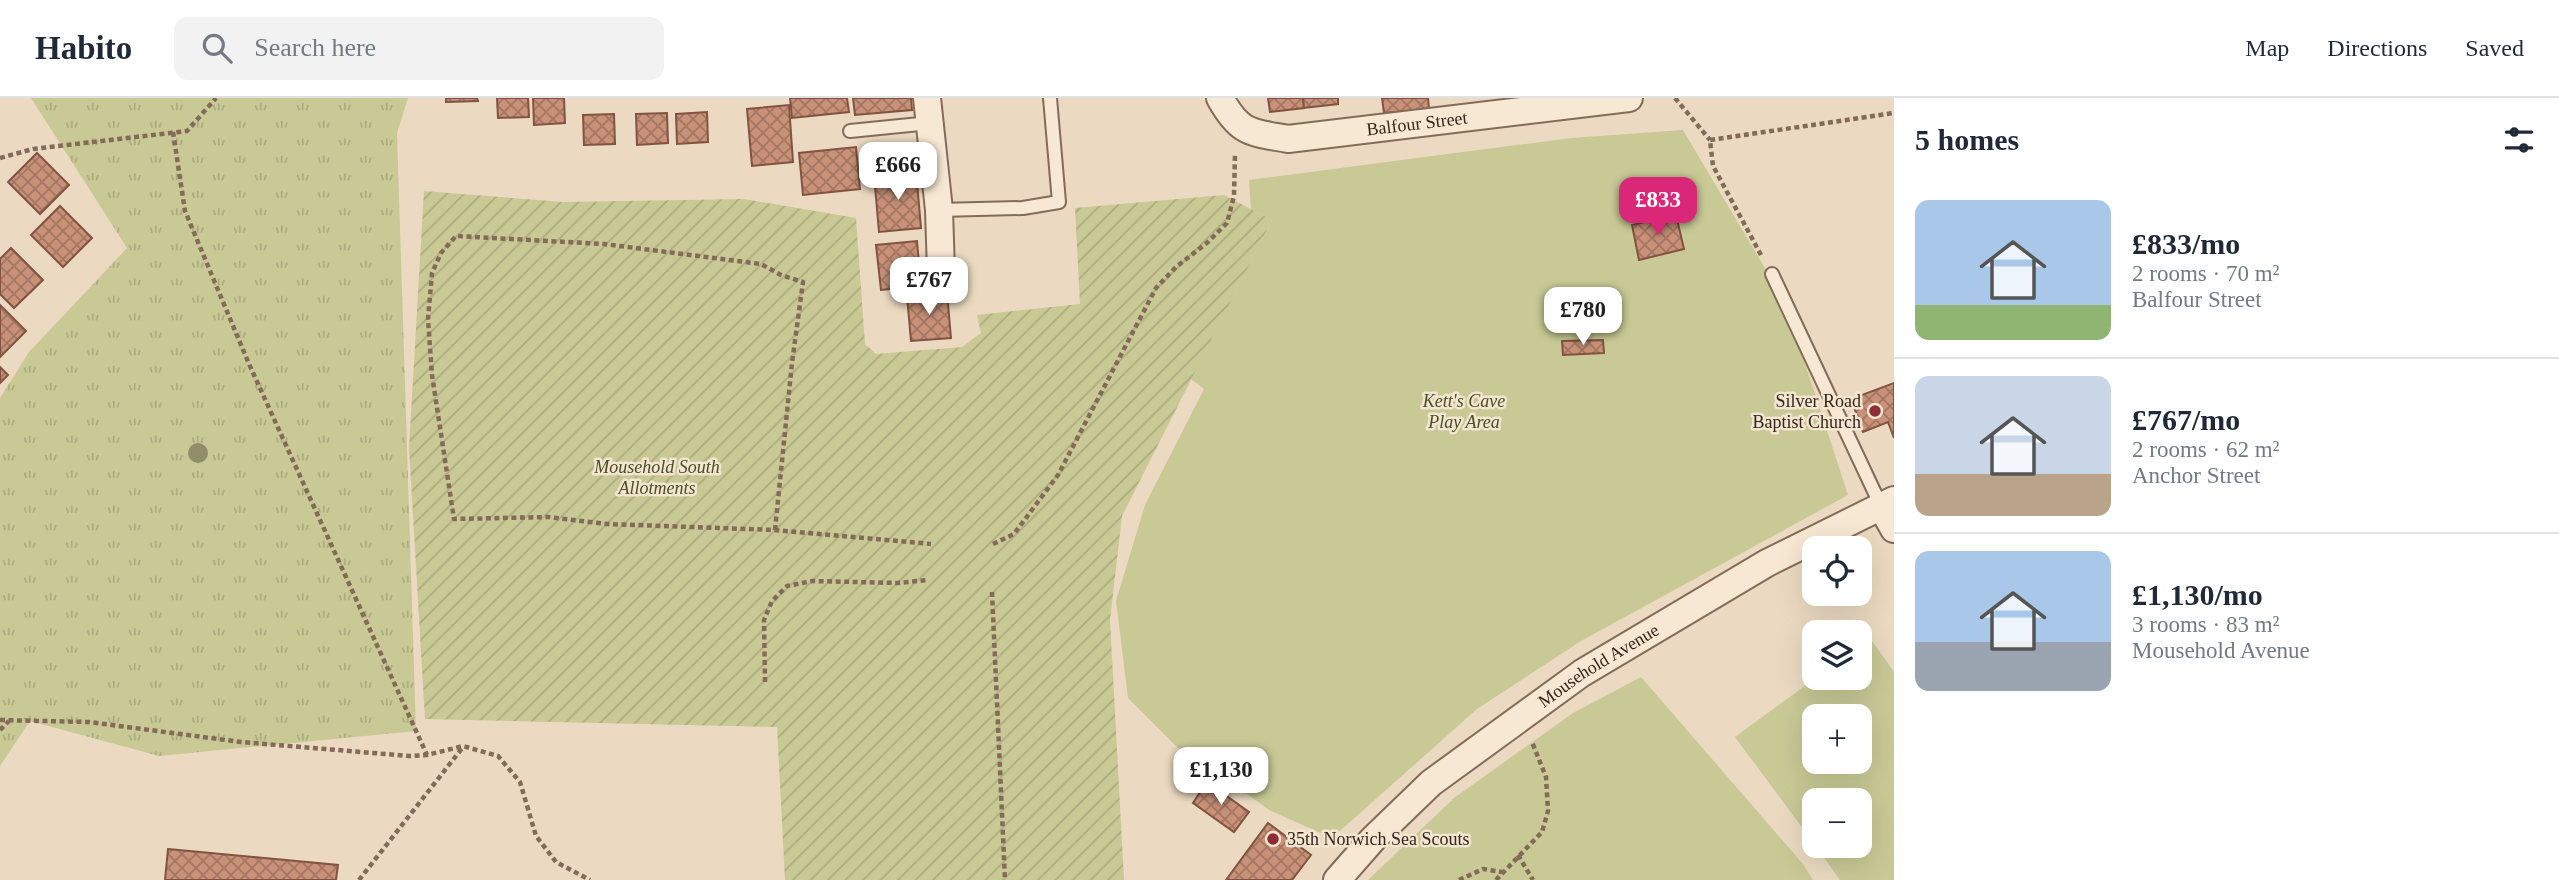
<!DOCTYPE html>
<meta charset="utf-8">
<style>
:root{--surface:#fff;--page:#f2f2f3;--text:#1f2937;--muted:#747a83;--line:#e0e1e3;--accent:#db2777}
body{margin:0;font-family:"Times New Roman",serif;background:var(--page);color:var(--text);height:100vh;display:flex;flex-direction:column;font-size:26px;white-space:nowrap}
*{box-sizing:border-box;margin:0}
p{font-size:23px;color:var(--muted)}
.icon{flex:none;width:38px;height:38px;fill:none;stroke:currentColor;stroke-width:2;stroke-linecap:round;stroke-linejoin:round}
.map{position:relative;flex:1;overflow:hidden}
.details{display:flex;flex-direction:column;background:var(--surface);width:665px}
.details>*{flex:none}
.tools{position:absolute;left:1802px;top:438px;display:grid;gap:14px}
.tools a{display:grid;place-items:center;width:70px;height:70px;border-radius:14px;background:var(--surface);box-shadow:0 7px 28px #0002;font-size:35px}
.price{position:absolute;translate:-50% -60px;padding:0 16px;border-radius:14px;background:#fff;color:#222;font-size:23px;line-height:46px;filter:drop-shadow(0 2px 4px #0008)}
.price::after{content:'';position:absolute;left:50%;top:42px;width:21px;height:16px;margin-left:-10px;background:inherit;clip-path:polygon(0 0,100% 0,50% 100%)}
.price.current{background:var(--accent);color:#fff}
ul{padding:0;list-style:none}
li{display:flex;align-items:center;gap:21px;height:175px;padding:0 21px}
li+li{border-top:2px solid var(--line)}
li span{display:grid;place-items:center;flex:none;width:196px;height:140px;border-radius:14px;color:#555}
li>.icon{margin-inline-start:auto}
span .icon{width:84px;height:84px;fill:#fffc;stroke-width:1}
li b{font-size:30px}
h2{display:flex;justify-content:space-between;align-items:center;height:84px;padding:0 21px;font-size:30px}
header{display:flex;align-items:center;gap:42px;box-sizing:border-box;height:98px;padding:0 35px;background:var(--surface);border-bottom:2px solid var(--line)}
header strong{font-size:33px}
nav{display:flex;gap:38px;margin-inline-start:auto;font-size:24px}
.search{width:490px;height:63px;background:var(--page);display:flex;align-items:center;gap:18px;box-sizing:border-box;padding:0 24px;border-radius:14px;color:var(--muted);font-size:26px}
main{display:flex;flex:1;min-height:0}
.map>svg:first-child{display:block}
</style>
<header>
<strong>Habito</strong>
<div class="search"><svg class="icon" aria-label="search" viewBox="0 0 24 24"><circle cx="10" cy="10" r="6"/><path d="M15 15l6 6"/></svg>Search here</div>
<nav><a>Map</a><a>Directions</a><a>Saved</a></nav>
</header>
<main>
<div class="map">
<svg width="1894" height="782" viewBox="0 0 1894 782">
<defs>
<pattern id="grass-tufts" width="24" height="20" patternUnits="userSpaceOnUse" patternTransform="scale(1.75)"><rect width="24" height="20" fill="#c8c995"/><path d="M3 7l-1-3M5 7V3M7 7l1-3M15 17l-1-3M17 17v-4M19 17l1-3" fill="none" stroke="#acac80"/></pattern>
<pattern id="garden-furrows" width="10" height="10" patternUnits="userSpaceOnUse" patternTransform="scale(1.75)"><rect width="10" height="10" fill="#c8c995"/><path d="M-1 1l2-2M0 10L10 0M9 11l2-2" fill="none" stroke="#acac80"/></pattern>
<pattern id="building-cross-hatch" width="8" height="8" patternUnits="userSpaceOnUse" patternTransform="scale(1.75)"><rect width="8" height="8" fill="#c89178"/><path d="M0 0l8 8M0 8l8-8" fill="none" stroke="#a37662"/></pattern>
</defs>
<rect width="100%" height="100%" fill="#ebdac1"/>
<polygon fill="url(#grass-tufts)" points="31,0 408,0 397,35 416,633 159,658 30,623 0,668 0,300 29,254 127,150"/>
<g fill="#c8c995" fill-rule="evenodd">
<polygon points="1683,32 1785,204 1848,397 1581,543 1477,611 1332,740 1269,712 1232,685 1187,659 1128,600 1116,503 1145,407 1204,291 1191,281 1272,122 1251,111 1249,82 1571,40"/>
<path d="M1870,540l24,34v208h-54l-25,-35h45v-45h-45v45l-80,-108 82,-60h43v-32zM1815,618h45v45h-45z"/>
<polygon points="1641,579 1803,766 1813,782 1368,782 1454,700 1573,615"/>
</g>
<polygon fill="url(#garden-furrows)" points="424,93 563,104 744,101 856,120 865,246 876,256 962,249 981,235 977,217 1080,206 1075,110 1224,97 1272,122 1122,418 1110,522 1124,782 785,782 777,629 425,621 409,350"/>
<g fill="url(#building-cross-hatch)" stroke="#825340" stroke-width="2">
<polygon points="446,0 477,0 478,3 446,4"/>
<polygon points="497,0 528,0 529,19 498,20"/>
<polygon points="533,0 564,0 565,25 534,27"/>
<polygon points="790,0 847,0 849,14 792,20"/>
<polygon points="853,0 911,0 912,12 855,17"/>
<polygon points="1268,0 1303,0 1304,10 1270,14"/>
<polygon points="1303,0 1338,0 1338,6 1304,10"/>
<polygon points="1382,0 1428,0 1429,11 1384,15"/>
<polygon points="789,7 793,64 752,68 747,11"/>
<polygon points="707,14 708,44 677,46 676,16"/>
<polygon points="667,15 668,45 637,47 636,16"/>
<polygon points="614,16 615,46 584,47 583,17"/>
<polygon points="856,49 860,91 803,97 799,55"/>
<polygon points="37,55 69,87 40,116 8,84"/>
<polygon points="916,73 921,130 879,134 874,77"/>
<polygon points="60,108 92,140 63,169 31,137"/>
<polygon points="1676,117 1684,151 1639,162 1632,127"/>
<polygon points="917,143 921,188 881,192 876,147"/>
<polygon points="11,150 43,182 14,210 0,196 0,161"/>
<polygon points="947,195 951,240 911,243 907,198"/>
<polygon points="0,207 26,233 0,259"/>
<polygon points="1603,242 1604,255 1563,257 1562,243"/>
<polygon points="0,269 8,277 0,285"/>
<polygon points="1894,285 1894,340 1888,324 1863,334 1851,301"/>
<polygon points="1207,684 1249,714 1234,734 1193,705"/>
<polygon points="1268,725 1311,757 1292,782 1226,782"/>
<polygon points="168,751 338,767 336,782 165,782"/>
</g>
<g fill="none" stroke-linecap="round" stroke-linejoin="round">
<g stroke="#846b59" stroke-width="16">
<g id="lane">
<polyline points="850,33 930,25"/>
<polyline points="939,112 1023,110 1059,104 1050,0"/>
<polyline points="1772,176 1881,408"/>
</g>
</g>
<g stroke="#846b59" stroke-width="30">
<g id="street">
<polyline points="927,0 939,112 941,173"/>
<path id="s1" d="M1220,0c20,36 30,34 68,41l341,-41"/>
<polyline points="1881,408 1894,431"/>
<path id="s2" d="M1337,782l36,-41 58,-56 151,-110 185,-110 127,-63"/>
</g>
</g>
<g stroke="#846b59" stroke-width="4.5" stroke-dasharray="5 3.5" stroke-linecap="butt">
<polyline points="1675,0 1710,42"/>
<polyline points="173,34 185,113 249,266 427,657"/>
<polyline points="0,60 33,51 187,33 216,0"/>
<polyline points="1761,157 1713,68 1710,42 1894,15"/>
<polyline points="775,432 792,265 803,184 781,177 761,166 604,146 456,138 441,155 432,175 428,221 432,277 454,421 548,419 607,426 775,432 931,446"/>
<polyline points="993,446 1014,436 1058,377 1156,190 1176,169 1208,144 1227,125 1234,98 1235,56"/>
<polyline points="992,494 1005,782"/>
<polyline points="765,584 764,522 772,503 787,488 812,483 898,485 928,482"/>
<polyline points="0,622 89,624 241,644 409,658 427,657 463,648 498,658 520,684 536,738 556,764 590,782"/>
<polyline points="0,632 9,623"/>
<polyline points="1518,757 1533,782"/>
<polyline points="359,782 463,649"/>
<polyline points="1459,782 1483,771 1502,774"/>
<polyline points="1496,782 1542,734 1548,713 1546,679 1532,644"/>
</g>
<use href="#lane" stroke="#f7e8d3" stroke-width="12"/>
<use href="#street" stroke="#f7e8d3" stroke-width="26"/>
</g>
<circle fill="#928e6b" cx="198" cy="355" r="10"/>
<g fill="#902c38" stroke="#f3e5d0" stroke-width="2.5">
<circle cx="1875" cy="313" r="7"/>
<circle cx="1273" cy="741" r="7"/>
</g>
<g text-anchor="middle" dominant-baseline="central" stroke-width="5" stroke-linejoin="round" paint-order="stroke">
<g font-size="18" fill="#34261d" stroke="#f3e5d0">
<text stroke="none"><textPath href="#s1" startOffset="214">Balfour Street</textPath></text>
<text stroke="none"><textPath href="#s2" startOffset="340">Mousehold Avenue</textPath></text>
</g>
<g font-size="18" font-style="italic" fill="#495024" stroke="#f3e5d0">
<text x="1464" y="303">Kett's Cave<tspan x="1464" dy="21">Play Area</tspan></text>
<text x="657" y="369">Mousehold South<tspan x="657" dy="21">Allotments</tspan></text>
</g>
<g font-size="18" fill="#34261d" stroke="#f3e5d0" text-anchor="end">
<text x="1861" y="303">Silver Road<tspan x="1861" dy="21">Baptist Church</tspan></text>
<text x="1287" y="741" text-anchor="start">35th Norwich Sea Scouts</text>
</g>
</g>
</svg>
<div class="tools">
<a><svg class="icon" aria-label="locate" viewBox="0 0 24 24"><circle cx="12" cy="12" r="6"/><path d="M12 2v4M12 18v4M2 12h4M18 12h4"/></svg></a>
<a><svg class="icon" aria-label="layers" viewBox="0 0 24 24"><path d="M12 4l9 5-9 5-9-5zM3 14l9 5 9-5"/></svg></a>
<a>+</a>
<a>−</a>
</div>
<b class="price" style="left:898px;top:104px">£666</b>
<b class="price current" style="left:1658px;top:139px">£833</b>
<b class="price" style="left:929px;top:219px">£767</b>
<b class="price" style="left:1583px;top:249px">£780</b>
<b class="price" style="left:1221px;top:709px">£1,130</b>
</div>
<section class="details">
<h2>5 homes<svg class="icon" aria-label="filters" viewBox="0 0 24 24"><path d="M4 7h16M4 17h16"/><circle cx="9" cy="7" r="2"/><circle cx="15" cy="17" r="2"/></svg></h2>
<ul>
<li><span style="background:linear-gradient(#a9c7e8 75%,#8fb573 0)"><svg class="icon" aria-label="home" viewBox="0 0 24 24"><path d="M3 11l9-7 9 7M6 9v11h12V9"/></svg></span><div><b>£833/mo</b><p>2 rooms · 70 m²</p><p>Balfour Street</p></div></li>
<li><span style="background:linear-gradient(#c9d6e8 70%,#b9a48a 0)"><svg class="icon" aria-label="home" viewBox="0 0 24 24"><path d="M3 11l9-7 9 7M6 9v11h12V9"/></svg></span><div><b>£767/mo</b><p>2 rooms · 62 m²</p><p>Anchor Street</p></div></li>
<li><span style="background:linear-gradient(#a9c7e8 65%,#9aa5b1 0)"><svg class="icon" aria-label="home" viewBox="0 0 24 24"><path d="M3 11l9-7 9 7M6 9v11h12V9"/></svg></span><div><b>£1,130/mo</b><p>3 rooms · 83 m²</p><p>Mousehold Avenue</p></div></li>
</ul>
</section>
</main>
